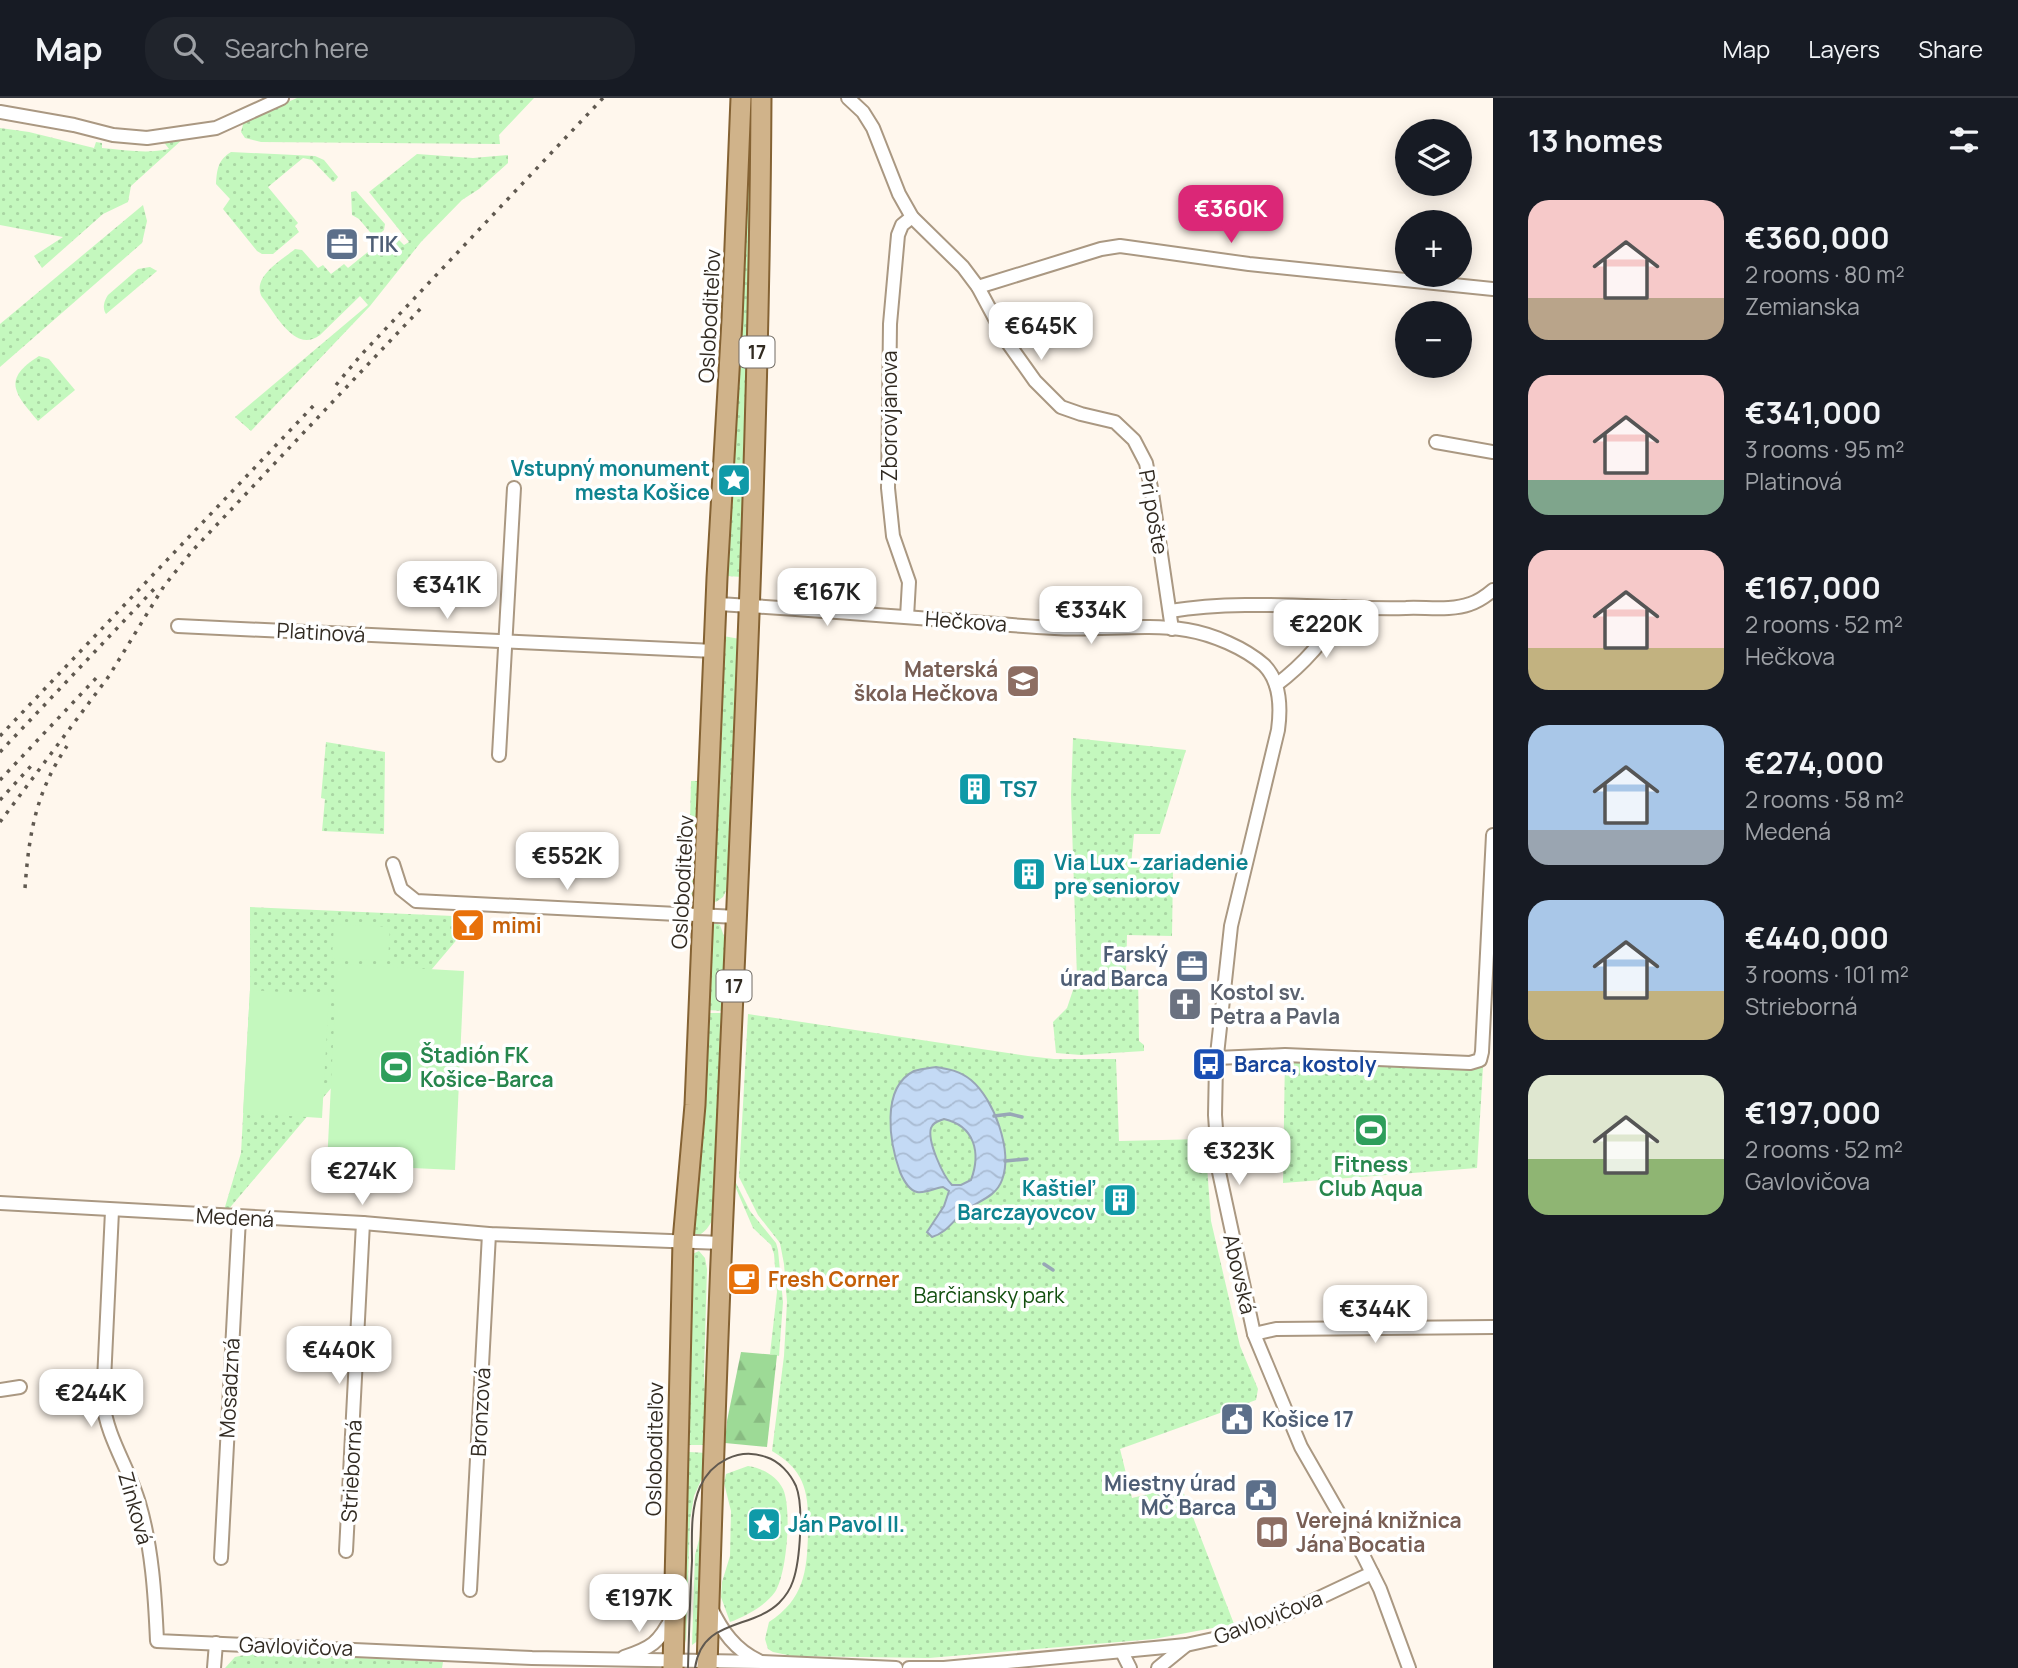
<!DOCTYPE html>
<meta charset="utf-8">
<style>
:root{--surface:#171b24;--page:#20242c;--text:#f1f3f6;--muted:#9ea1a6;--line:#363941;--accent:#db2777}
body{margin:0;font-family:Manrope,sans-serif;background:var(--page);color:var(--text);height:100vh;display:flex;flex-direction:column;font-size:26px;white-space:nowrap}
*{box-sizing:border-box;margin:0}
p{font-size:23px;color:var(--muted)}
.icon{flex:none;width:38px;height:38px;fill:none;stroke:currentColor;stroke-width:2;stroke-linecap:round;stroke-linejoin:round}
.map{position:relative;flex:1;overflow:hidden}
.side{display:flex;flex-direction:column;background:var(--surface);width:525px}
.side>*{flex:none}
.buttons{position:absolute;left:1395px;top:21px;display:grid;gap:14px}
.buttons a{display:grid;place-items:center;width:77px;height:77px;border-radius:50%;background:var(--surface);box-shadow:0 4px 18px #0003;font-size:35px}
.price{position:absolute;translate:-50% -60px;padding:0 16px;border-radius:14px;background:#fff;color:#222;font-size:23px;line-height:46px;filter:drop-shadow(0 2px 4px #0008)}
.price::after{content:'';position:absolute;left:50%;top:42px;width:21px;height:16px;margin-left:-10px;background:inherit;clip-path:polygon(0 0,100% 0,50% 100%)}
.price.current{background:var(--accent);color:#fff}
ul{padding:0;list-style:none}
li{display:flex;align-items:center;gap:21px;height:175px;padding:0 35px}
li span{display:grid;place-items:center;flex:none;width:196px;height:140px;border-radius:21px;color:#555}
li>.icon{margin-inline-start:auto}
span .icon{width:84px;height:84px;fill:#fffc;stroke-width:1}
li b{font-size:30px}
h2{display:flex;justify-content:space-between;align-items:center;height:84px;padding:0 35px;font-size:30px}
header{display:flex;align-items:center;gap:42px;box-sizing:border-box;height:98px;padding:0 35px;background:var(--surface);border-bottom:2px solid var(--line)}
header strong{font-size:33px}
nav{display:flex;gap:38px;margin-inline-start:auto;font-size:24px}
.search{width:490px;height:63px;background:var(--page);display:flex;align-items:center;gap:18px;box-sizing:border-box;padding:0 24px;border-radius:28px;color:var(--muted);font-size:26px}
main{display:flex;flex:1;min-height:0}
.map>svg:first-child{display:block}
</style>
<header>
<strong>Map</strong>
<div class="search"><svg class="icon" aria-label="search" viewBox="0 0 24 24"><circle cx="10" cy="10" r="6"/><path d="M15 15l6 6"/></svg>Search here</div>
<nav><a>Map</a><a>Layers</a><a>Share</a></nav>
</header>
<main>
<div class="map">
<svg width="1493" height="1570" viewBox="0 0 1493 1570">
<defs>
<pattern id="grass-dots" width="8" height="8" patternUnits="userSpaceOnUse" patternTransform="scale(1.75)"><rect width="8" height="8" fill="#c4f8be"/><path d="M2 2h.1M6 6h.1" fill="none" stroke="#a9d5a3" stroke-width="1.8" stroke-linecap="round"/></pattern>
<pattern id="forest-firs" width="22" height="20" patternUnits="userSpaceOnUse" patternTransform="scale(1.75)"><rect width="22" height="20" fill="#9dda96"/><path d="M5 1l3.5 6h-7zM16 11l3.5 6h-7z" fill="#88bb81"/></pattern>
<pattern id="water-waves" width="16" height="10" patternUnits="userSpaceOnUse" patternTransform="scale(1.75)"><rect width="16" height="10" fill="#c4daf5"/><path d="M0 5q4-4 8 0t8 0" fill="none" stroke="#a9bbd2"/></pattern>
</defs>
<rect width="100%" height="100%" fill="#fff7ed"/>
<g fill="url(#grass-dots)">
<polygon points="297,0 534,0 499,37 500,46 261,44 245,40 241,34 244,23"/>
<polygon points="751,7 754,10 742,479 727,478 726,459"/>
<path d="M0,30l29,4 65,16 2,-6 6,1v5c22,2 46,6 67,1l-6,-8 21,-3 -53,48 -3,16 -25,12 -61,54 -8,-12 29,-19 -63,-12z"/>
<path d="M231,54l84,4 9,4 14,17 -3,4 -2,1 -21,-22 -9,-2 -35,29 30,36 -3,3 4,6 -26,22h-11l-5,-3 -34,-42 7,-10 -14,-15c1,-15 2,-24 15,-32z"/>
<path d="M417,56l56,4 35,-3v8l-29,26 -17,11 -41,42 -51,64 -119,125 -16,-14 133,-112 -8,-9 -40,39c-25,19 -44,-21 -58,-38 -11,-20 20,-37 33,-48l7,1 16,18 5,-3 8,9 13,-10 4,4 37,-30 11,-1 8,8 5,-3 -40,-50z"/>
<polygon points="356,93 385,126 384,132 375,140 359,121 352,117 351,94"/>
<polygon points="143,107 147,123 142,145 0,269 0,226"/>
<path d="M150,169l7,4 -51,43c-4,-6 -2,-13 2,-19l30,-26z"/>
<path d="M39,258l10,3 26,31 -37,31c-24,-28 -36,-42 1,-65z"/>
<polygon points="723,538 740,541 728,789 723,799 716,804 712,802"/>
<polygon points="1073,640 1186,652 1160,736 1134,736 1131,767 1173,771 1172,838 1127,837 1126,874 1138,875 1139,943 1144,947 1144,953 1081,957 1056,955 1053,924 1067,910 1077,880 1071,698"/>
<polygon points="326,644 385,654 384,736 322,733 325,701 321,700"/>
<polygon points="691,683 701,683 696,797 688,806"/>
<polygon points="250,809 476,819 222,1119 241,1055 250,892"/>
<polygon points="713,824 720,827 726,844 724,913 706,912 710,827"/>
<path d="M706,915h18l-9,203c-5,8 -10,19 -20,20l-2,-3z"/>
<polygon points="739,915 742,916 735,1083 750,1113 776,1145 778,1152 783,1204 779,1258 770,1256 777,1194 774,1156 771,1147 753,1130 732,1081"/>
<path d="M748,916l280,42 26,3h62l3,82 86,-2 6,82 29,125 18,43 -2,11 -136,49 12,49 49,-12 53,138 -80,15 -225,19 -137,-2 -19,-4 -5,-3 -3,-10 4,-17c35,-23 38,-50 39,-89 1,-37 -1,-62 -36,-82l12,-95 3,-54 -3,-38 -4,-21 -22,-28 -19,-38z"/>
<polygon points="1285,957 1480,962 1483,969 1477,1070 1283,1085"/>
<polygon points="699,1153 705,1160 707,1171 704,1275 707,1347 689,1347 686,1276 690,1157"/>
<polygon points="689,1354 707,1355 703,1378 694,1398 690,1422 686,1545 683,1533"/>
<path d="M748,1368c14,2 29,10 35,23 9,19 4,85 -8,103 -10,14 -29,24 -45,30l-9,-25 1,-15 8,-26 1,-45 -7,-28 2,-9z"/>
<polygon points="704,1423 699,1542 692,1547 695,1457"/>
<polygon points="253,1555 443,1564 442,1570 225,1570 235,1559"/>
</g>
<polygon fill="url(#forest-firs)" points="741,1254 777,1257 767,1349 725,1345 727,1323"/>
<g fill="#c4f8be">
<polygon points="334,826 390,829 388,863 332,860"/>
<polygon points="337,866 464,873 455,1072 327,1066"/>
<polygon points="250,892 329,897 322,1020 243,1015"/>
</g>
<path fill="url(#water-waves)" stroke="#98a6b6" stroke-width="2" fill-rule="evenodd" d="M936,969c13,2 24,4 35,13 23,19 42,71 31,100 -6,17 -24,21 -36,30 -12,9 -19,23 -34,27l-5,-5 17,-26 5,-15 -6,-4c-8,1 -19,7 -26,5 -9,-2 -14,-13 -17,-20 -10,-28 -20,-84 14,-101 6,-2 15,-3 22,-4zM944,1021c31,7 37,34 27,61l-10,5h-9c-9,-9 -25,-44 -21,-57 2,-6 8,-7 13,-9z"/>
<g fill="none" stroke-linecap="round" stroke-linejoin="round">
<g stroke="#98a6b6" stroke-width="3.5">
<polyline points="994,1018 1010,1016 1022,1019"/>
<polyline points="1005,1063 1027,1061"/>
<polyline points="1044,1166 1053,1172"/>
</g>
<g stroke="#aa9882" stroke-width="16">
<g id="street">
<polyline points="848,0 863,14 873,30 899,96 912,119 963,169 978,189 1008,245 1035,283 1061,309 1081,316 1115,324 1134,342 1146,365 1152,395 1172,531"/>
<polyline points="0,14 74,27 113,37 147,40 216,30 282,0"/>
<polyline points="978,189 1101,151 1120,148 1249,166 1493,191"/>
<polyline points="1436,344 1493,354"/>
<path d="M716,506c113,6 226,17 339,24 43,3 89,-5 132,2 25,4 58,18 77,35 17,17 17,43 14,65l-47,196 -15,138 -1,51 4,57 35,162 47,113 62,108 17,34 29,79"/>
<path d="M1170,513c78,-13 157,-1 236,-3 20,-1 45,3 64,-4 9,-3 16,-8 23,-14"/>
<polyline points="907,519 909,484 893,438 888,390 890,226 898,137 902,127 912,119"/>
<polyline points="178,528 714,553"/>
<path d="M1276,587c27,-20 52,-48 68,-78"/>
<polyline points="499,657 514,390"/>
<polyline points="393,766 401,791 416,803 737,819"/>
<polyline points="1217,960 1285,957 1470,965 1480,962 1482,954 1493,737"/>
<polyline points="0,1105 363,1125 489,1136 722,1145"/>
<path d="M112,1113l-9,191c4,36 26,66 36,101 13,44 16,92 18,138l375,17 230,4 134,6"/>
<polyline points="1254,1236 1276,1231 1493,1229"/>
<polyline points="0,1292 20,1289"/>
<polyline points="346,1453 363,1125"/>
<polyline points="221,1460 239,1120"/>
<polyline points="470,1492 489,1136"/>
<path d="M711,1510c11,23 24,42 48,53"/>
<polyline points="1122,1554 1130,1570"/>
<path d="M624,1559c27,-9 35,-14 48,-40"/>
<polyline points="214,1570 216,1545"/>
<polyline points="909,1570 944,1570 1186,1547 1218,1540 1285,1516 1372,1475"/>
<polyline points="1158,1570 1185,1548"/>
</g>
</g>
<g stroke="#846233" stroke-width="23">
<g id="primary">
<polyline points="673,1570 683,1143 695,1007 717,480 732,222 741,0"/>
<path d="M707,1570c5,-166 10,-331 18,-497 16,-357 34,-715 36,-1073"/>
</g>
</g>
<use href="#street" stroke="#fff" stroke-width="12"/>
<use href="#primary" stroke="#d0b38a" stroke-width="19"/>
<path stroke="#605950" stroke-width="2" d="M688,1570c1,-36 2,-71 4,-107 0,-24 -2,-51 8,-74 11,-25 39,-40 66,-30 13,4 24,16 30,29 8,20 4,75 -3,95 -3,9 -8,16 -14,22 -28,27 -77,15 -84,65"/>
<g stroke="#605950" stroke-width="3.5" stroke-dasharray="3.5 7" stroke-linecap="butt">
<polyline points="336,287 361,257 603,0"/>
<polyline points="0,638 317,304"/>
<polyline points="0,654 156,489"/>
<polyline points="0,682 99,577"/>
<polyline points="0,702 31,668"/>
<polyline points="0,724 109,578 164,488 193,452 423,208"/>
<path d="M25,790c4,-55 11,-96 42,-142"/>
</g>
</g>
<defs>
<g id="office-square" transform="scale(1.75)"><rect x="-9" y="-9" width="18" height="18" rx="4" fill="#5c6f8a" stroke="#fff"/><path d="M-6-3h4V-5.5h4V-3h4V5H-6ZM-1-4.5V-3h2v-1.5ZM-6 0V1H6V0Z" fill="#fff"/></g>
<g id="sight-square" transform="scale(1.75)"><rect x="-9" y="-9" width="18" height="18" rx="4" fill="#0f9aa8" stroke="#fff"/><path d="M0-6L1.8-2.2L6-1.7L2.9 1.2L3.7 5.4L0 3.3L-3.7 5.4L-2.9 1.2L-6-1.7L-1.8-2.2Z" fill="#fff"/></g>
<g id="school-square" transform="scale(1.75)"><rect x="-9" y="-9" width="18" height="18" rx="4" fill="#8d6e63" stroke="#fff"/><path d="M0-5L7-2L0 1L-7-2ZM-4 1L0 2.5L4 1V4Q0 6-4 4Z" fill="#fff"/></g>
<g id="building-square" transform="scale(1.75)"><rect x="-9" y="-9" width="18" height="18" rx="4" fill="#0f9aa8" stroke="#fff"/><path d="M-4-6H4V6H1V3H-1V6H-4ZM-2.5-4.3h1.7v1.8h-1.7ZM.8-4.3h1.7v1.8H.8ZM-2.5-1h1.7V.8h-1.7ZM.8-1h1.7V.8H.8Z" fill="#fff"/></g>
<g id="bar-square" transform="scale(1.75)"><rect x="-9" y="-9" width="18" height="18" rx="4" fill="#e8710a" stroke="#fff"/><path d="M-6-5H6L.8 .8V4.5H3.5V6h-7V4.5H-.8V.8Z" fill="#fff"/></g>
<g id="church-square" transform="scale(1.75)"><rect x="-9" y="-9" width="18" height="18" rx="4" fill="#6b7280" stroke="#fff"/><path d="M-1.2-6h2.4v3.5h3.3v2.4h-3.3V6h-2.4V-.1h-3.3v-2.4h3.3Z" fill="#fff"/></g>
<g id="bus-square" transform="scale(1.75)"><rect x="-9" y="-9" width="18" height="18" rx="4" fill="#1a4fb4" stroke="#fff"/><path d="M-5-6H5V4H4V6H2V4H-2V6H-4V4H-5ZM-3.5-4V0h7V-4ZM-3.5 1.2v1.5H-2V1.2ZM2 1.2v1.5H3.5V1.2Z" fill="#fff"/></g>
<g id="stadium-square" transform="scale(1.75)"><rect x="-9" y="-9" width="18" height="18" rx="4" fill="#2e9e5b" stroke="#fff"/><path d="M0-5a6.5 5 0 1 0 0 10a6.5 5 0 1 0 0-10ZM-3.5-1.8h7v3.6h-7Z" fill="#fff"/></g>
<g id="cafe-square" transform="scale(1.75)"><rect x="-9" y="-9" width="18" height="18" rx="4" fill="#e8710a" stroke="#fff"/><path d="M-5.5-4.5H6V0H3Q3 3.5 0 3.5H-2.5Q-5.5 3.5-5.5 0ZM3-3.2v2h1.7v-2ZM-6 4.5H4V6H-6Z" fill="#fff"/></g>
<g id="civic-square" transform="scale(1.75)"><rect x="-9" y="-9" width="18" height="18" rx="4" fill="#5c6f8a" stroke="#fff"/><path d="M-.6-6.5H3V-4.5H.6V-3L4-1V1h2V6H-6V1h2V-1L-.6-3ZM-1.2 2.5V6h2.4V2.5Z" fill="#fff"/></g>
<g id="library-square" transform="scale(1.75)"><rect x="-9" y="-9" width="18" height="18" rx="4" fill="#8d6e63" stroke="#fff"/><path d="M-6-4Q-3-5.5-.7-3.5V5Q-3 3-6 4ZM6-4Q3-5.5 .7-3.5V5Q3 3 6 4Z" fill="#fff"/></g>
</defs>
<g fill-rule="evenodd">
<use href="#office-square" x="342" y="146"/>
<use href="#sight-square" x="734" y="382"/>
<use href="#school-square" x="1023" y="583"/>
<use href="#building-square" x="975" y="691"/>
<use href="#building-square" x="1029" y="776"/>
<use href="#bar-square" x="468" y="827"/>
<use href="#office-square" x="1192" y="868"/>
<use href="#church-square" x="1185" y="906"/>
<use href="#bus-square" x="1209" y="966"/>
<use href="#stadium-square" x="396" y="969"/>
<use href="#stadium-square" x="1371" y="1032"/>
<use href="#building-square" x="1120" y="1102"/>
<use href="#cafe-square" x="744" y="1181"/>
<use href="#civic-square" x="1237" y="1321"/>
<use href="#civic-square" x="1261" y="1397"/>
<use href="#sight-square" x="764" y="1426"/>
<use href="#library-square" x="1272" y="1434"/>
</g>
<g text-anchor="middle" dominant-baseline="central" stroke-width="7" stroke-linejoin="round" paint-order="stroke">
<g fill="#fff" stroke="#706b64" stroke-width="2">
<rect x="739.5" y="238.5" width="35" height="31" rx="5"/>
<rect x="716.5" y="872.5" width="35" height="31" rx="5"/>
</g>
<g font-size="19" font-weight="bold" fill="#322b22">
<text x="757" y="254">17</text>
<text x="734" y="888">17</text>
</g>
<g font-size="21" font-weight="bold" fill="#4e5e75" stroke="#fff" text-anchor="start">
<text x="366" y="146">TIK</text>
<text x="1168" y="856" text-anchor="end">Farský<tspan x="1168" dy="24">úrad Barca</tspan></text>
<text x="1262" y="1321">Košice 17</text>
<text x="1236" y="1385" text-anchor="end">Miestny úrad<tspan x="1236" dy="24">MČ Barca</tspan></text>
</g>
<g font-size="21" fill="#322b22" stroke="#fff">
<text transform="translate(709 218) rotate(-87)">Osloboditeľov</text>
<text transform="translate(889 318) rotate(-90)">Zborovjanova</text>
<text transform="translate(1154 414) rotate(80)">Pri pošte</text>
<text transform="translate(966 523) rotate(4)">Hečkova</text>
<text transform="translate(321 534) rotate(3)">Platinová</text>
<text transform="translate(682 784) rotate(-87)">Osloboditeľov</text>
<text transform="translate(235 1119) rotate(3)">Medená</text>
<text transform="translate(1240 1176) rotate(77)">Abovská</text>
<text transform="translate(229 1290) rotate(-87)">Mosadzná</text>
<text transform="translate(480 1314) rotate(-87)">Bronzová</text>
<text transform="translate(654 1351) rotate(-89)">Osloboditeľov</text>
<text transform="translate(351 1373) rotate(-87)">Strieborná</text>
<text transform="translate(136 1410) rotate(74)">Zinková</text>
<text transform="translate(1268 1519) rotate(-21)">Gavlovičova</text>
<text transform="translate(296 1548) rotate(2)">Gavlovičova</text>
</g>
<g font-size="21" font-weight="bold" fill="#0d838f" stroke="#fff" text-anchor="start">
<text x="710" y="370" text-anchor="end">Vstupný monument<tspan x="710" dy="24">mesta Košice</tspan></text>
<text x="1000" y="691">TS7</text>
<text x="1054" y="764">Via Lux - zariadenie<tspan x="1054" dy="24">pre seniorov</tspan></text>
<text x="1096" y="1090" text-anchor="end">Kaštieľ<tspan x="1096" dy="24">Barczayovcov</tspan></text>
<text x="788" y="1426">Ján Pavol II.</text>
</g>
<g font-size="21" font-weight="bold" fill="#785e54" stroke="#fff" text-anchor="end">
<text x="998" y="571">Materská<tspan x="998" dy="24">škola Hečkova</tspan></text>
<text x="1296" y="1422" text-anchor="start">Verejná knižnica<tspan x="1296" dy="24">Jána Bocatia</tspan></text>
</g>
<g font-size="21" font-weight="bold" fill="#c56008" stroke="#fff" text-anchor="start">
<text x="492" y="827">mimi</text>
<text x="768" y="1181">Fresh Corner</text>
</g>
<g font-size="21" font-weight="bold" fill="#5b616d" stroke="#fff" text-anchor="start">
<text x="1210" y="894">Kostol sv.<tspan x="1210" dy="24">Petra a Pavla</tspan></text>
</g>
<g font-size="21" font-weight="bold" fill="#27864d" stroke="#fff" text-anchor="start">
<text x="420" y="957">Štadión FK<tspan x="420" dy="24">Košice-Barca</tspan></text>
<text x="1371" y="1066" text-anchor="middle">Fitness<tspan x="1371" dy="24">Club Aqua</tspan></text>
</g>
<g font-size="21" font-weight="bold" fill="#164399" stroke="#fff" text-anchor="start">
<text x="1234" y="966">Barca, kostoly</text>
</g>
<g font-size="21" fill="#13500f" stroke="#fff">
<text x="989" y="1197">Barčiansky park</text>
</g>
</g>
</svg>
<div class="buttons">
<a><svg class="icon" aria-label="layers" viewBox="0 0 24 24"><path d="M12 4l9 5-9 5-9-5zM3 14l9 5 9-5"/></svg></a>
<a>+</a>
<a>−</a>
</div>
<b class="price current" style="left:1231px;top:147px">€360K</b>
<b class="price" style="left:1041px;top:264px">€645K</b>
<b class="price" style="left:447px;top:523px">€341K</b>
<b class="price" style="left:827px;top:530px">€167K</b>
<b class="price" style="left:1091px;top:548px">€334K</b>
<b class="price" style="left:1326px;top:562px">€220K</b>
<b class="price" style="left:567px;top:794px">€552K</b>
<b class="price" style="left:1239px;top:1089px">€323K</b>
<b class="price" style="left:362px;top:1109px">€274K</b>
<b class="price" style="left:1375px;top:1247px">€344K</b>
<b class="price" style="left:339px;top:1288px">€440K</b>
<b class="price" style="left:91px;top:1331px">€244K</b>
<b class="price" style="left:639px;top:1536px">€197K</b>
</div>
<section class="side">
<h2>13 homes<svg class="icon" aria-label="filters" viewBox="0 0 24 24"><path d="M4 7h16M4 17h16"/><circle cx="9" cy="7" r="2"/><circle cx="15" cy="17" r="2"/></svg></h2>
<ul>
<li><span style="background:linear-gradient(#f6c9c9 70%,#b9a48a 0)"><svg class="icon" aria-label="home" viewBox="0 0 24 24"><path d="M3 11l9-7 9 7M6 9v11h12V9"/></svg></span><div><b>€360,000</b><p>2 rooms · 80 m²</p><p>Zemianska</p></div></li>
<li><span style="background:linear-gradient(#f6c9c9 75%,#7fa58c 0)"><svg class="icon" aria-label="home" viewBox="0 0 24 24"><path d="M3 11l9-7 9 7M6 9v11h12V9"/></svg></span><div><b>€341,000</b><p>3 rooms · 95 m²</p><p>Platinová</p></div></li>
<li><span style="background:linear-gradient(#f6c9c9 70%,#c2b280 0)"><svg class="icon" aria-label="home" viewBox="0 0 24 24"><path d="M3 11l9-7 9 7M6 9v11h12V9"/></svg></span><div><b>€167,000</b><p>2 rooms · 52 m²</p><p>Hečkova</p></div></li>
<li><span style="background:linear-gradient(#a9c7e8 75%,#9aa5b1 0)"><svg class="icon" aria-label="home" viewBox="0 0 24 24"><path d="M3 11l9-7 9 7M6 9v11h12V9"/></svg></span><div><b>€274,000</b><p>2 rooms · 58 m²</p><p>Medená</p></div></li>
<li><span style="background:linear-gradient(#a9c7e8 65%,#c2b280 0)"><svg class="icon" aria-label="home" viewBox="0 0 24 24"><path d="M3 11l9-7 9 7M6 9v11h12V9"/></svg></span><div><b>€440,000</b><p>3 rooms · 101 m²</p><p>Strieborná</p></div></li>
<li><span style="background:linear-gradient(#dfe7d0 60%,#8fb573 0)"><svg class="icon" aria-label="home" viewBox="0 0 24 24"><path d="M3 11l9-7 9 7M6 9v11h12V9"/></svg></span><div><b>€197,000</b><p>2 rooms · 52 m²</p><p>Gavlovičova</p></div></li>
</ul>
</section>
</main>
